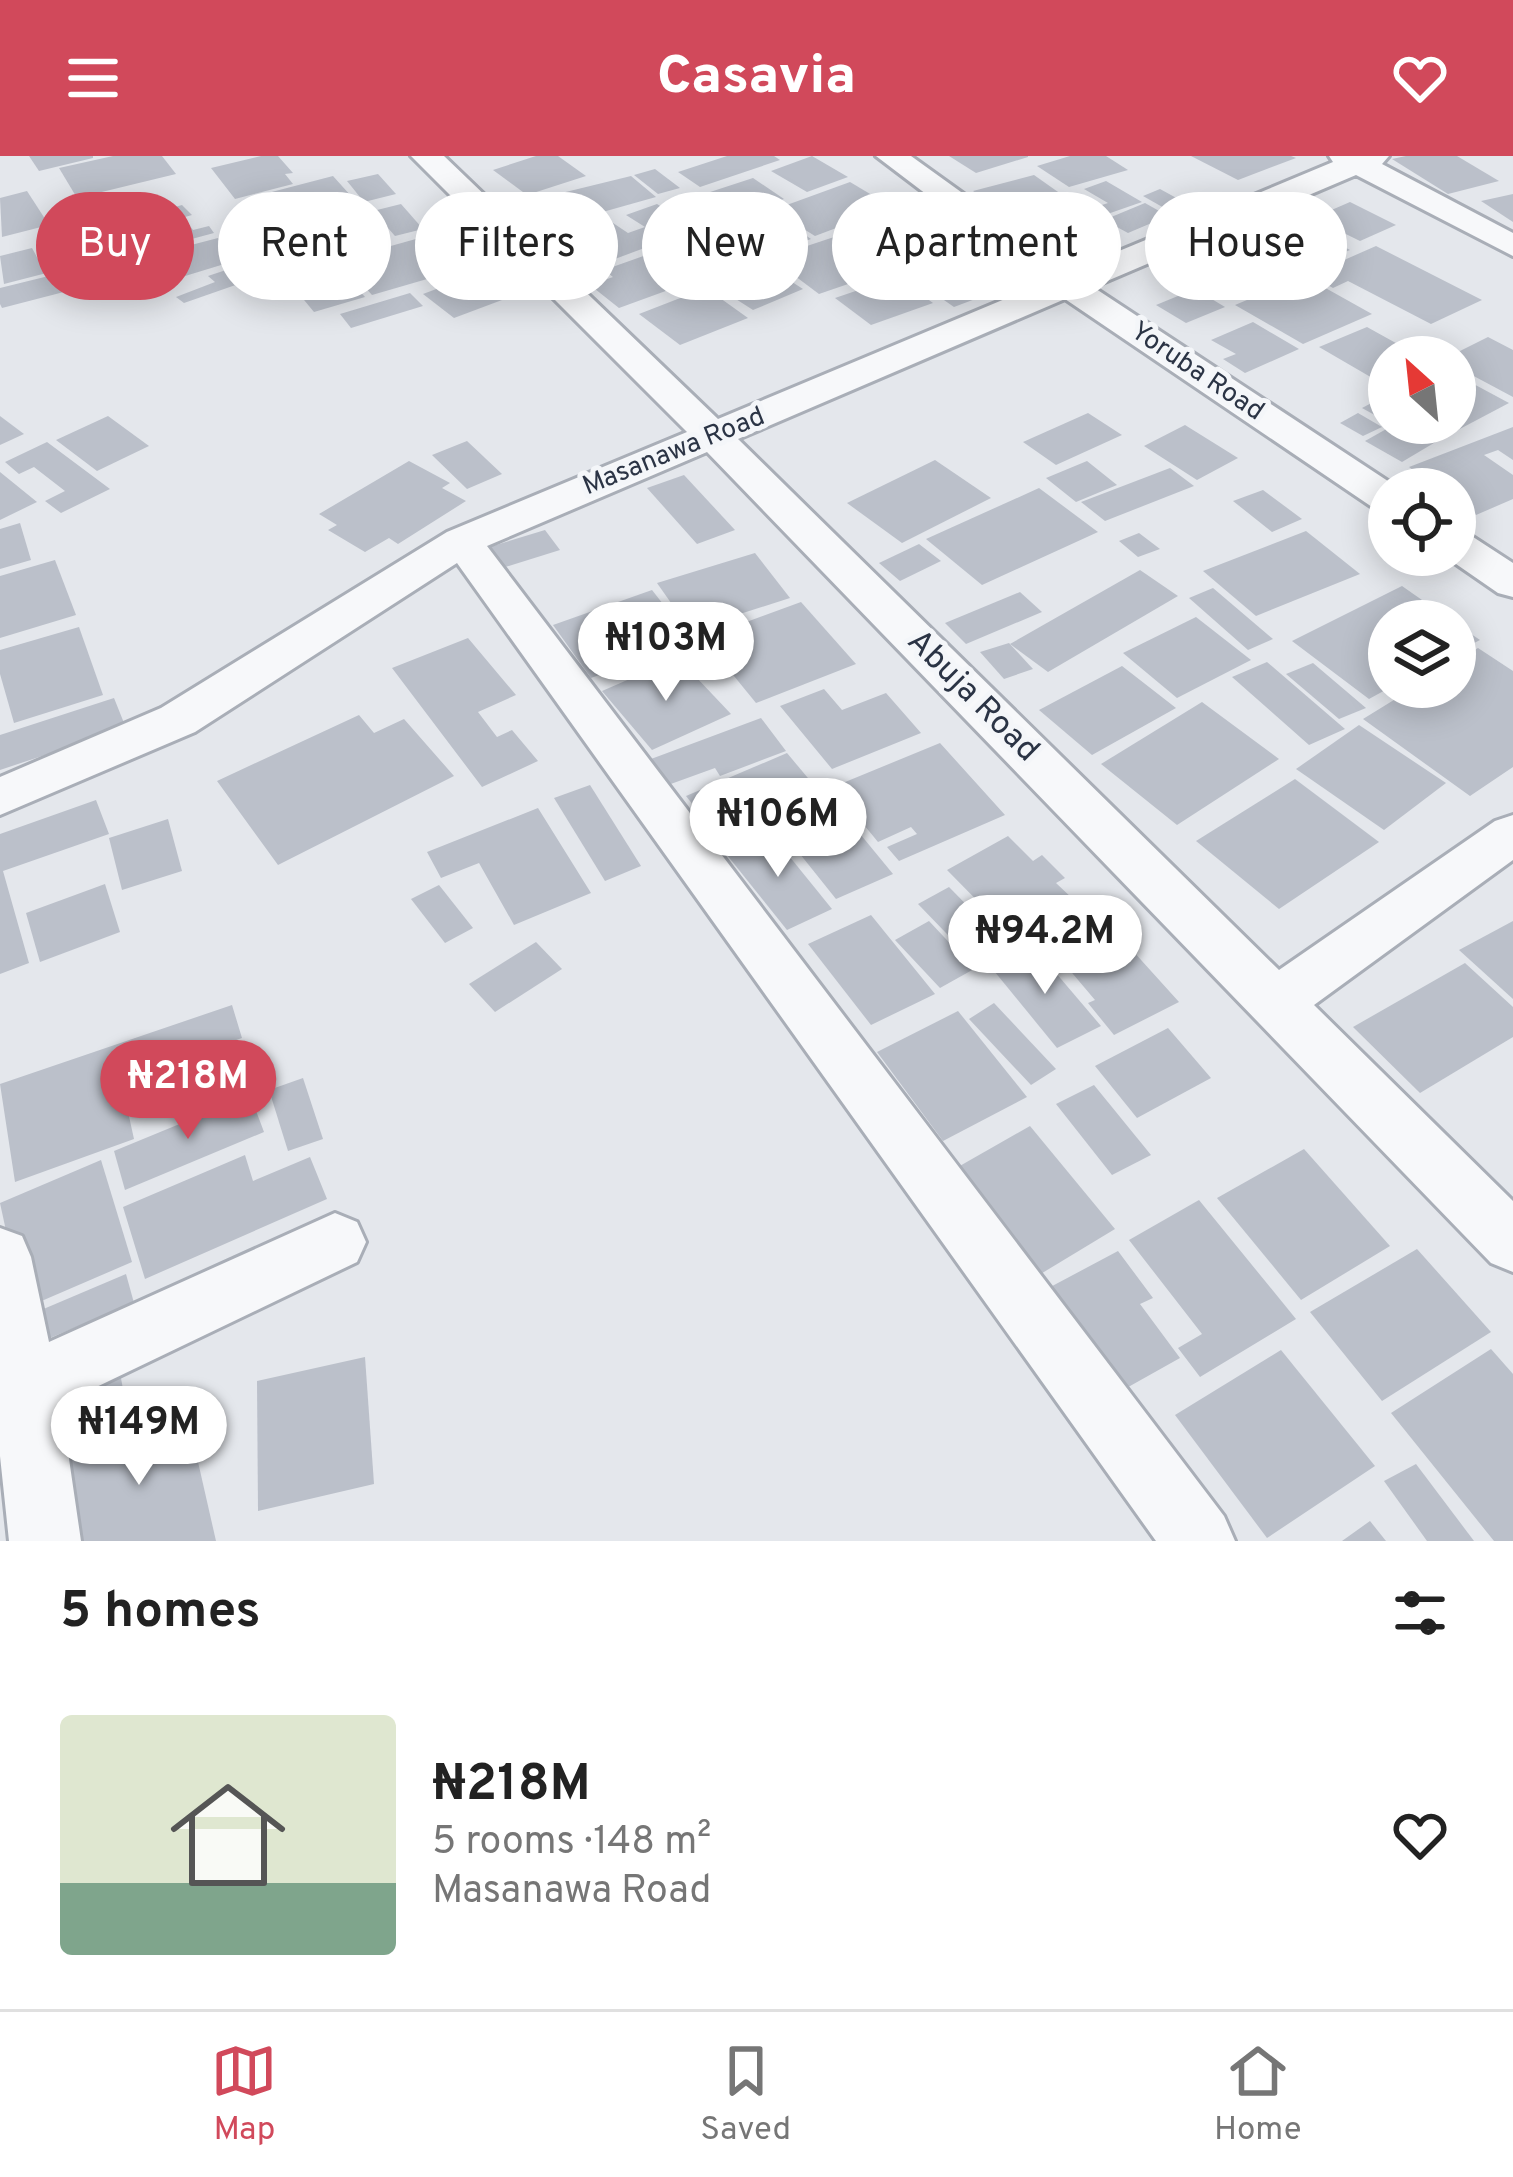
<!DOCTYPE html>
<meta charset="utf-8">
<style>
:root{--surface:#fff;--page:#f2f2f2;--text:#222;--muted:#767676;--line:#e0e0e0;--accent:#d1495b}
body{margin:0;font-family:Overpass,sans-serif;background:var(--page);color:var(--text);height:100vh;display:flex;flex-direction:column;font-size:45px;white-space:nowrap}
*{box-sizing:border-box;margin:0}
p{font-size:39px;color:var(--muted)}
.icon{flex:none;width:66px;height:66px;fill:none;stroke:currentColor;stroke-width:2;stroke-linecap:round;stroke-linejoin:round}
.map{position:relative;height:1385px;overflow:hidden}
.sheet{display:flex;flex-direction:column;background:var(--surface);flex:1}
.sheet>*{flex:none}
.top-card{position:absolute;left:36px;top:36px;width:1443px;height:108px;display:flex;gap:24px}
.needle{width:78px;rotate:333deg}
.fabs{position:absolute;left:1368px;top:180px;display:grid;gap:24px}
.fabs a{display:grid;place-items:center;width:108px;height:108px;border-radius:50%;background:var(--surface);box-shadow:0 6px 30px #0003;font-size:60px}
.price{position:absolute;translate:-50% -102px;padding:0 27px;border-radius:42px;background:#fff;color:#222;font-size:39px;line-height:78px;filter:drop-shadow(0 3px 6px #0008)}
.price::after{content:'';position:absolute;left:50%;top:72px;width:36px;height:27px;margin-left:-18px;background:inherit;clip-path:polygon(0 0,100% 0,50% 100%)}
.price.on{background:var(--accent);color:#fff}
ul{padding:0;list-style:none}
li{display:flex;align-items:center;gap:36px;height:300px;padding:0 60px}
li span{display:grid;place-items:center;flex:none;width:336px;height:240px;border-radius:12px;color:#555}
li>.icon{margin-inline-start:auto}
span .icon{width:144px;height:144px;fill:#fffc;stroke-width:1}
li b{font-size:51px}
h2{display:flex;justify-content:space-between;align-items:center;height:144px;padding:0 60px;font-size:51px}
.tag{padding:0 42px;border-radius:54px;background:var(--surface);box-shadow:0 6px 30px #0003;font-size:42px;line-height:108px}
.tag.on{background:var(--accent);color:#fff}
header{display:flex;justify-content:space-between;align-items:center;height:156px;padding:0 60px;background:var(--accent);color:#fff;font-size:54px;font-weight:800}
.tab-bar{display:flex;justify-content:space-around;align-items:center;height:168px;border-top:3px solid var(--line);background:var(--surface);font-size:33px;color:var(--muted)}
.tab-bar a{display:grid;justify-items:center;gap:6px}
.tab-bar .on{color:var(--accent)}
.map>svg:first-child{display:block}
</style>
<header><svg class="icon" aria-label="menu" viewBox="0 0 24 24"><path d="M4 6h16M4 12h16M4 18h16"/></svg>Casavia<svg class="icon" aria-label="heart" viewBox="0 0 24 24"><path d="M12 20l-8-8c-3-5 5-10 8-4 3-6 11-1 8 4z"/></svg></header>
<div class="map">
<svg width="1513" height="1385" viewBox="0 0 1513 1385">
<rect width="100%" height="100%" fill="#e4e7ec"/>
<g fill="#bbc0ca">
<polygon points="29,0 93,0 93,2 39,15"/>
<polygon points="113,0 162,0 176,18 77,42 59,12"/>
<polygon points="261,0 278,0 293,17 285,18 293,28 235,43 211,12"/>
<polygon points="536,0 558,0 586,20 527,39 493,14"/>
<polygon points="727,0 774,0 780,4 700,31 678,16"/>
<polygon points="812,0 848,21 807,36 771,15"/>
<polygon points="949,0 1028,0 1028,1 976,17"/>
<polygon points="1070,0 1106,0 1128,14 1069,31 1037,10"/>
<polygon points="1191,0 1291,0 1296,2 1238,24"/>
<polygon points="1406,0 1457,0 1499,25 1448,38 1392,3"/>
<polygon points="655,13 680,32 658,38 634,19"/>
<polygon points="378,18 396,38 364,46 347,25"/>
<polygon points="1034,19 1068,43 1007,60 973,35"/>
<polygon points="333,20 360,50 340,55 327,39 317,42 330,57 288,68 264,38"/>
<polygon points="631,20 656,41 560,68 533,44"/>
<polygon points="753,22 784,43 734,59 704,38"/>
<polygon points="1106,25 1142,46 1096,62 1084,55 1108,47 1084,33"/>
<polygon points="850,26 892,51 815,80 773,54"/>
<polygon points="1160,33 1191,50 1173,57 1143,40"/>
<polygon points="27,35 49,69 2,81 0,42"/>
<polygon points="1513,38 1513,66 1481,45"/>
<polygon points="688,42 712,62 695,67 671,47"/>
<polygon points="1350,46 1396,69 1360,85 1313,62"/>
<polygon points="1145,47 1168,60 1128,77 1104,64"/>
<polygon points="401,48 423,73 395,80 373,55"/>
<polygon points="657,48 695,73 599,109 561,82 610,65 628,77 645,71 626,59"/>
<polygon points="182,49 192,59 91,88 74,67 103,59 112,69"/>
<polygon points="906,51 923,60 887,75 870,65"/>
<polygon points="1061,52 1114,81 1091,90 1083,86 1070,91 1026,65"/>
<polygon points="768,53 811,83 772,97 729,66"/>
<polygon points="356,60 375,87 352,92 334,66"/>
<polygon points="187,66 193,74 209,70 214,77 158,92 153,83 179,77 174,69"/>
<polygon points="1279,67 1288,72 1299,67 1322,79 1316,82 1327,88 1333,85 1350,94 1302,114 1253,87 1264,83 1254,77"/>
<polygon points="462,70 496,103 372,139 341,104"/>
<polygon points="728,71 761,98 742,103 709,76"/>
<polygon points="858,73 866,78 875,75 918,104 819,138 771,102"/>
<polygon points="322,76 341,97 277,115 259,94"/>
<polygon points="138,78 147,88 106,99 98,89"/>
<polygon points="697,81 737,109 619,152 590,129 613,121 604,114"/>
<polygon points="218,82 226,93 220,95 231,106 113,142 104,131 192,104 190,100 107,125 99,113"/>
<polygon points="1240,86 1292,113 1245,135 1193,106"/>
<polygon points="1376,90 1482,144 1431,168 1348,125 1333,132 1310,119"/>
<polygon points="32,92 38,103 58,99 66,112 4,128 0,100"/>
<polygon points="951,100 975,116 989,111 1015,128 954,151 905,117"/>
<polygon points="334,106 365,141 314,156 285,121"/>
<polygon points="764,108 803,133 753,154 714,129"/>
<polygon points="232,112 247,125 184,147 176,141 215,126 208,120"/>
<polygon points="77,113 87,130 2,152 0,148 0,132"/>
<polygon points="471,120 502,144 454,162 423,138"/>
<polygon points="1304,120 1372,158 1303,188 1235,149"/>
<polygon points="897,121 933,147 871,169 835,142"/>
<polygon points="706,132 748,162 680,189 639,158"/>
<polygon points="1195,133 1225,151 1186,167 1156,149"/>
<polygon points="410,137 423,150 351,172 340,158"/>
<polygon points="1253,166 1299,193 1245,217 1223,203 1236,198 1211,184"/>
<polygon points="1367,171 1421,201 1389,201 1389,216 1374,223 1319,191"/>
<polygon points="1488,181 1513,194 1513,241 1455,210 1455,201 1448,201"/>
<polygon points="1455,218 1509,247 1456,275 1443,267 1455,267"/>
<polygon points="1381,242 1389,246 1389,267 1362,252"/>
<polygon points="1088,257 1122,279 1056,309 1023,286"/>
<polygon points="1358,257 1382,271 1363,280 1340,267"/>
<polygon points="0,260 24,278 0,289"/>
<polygon points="108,260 149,290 97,315 56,284"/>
<polygon points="1397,267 1428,267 1449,278 1402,306 1365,285"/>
<polygon points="1185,269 1238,302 1197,324 1144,290"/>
<polygon points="1513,271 1513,304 1498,294 1484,299 1513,319 1513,343 1476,359 1455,344 1455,333 1440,333 1409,311"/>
<polygon points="467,285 502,318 467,333 432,299"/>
<polygon points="47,286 110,333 61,357 45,345 65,335 34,311 19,318 5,306"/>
<polygon points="935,304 991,342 902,387 847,347"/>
<polygon points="409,305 450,327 442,332 466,345 398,388 389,382 365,396 328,374 337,369 319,358"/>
<polygon points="1087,305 1117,329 1076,346 1046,322"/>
<polygon points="1170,312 1194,330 1105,365 1081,346"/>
<polygon points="0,316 37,346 0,364"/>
<polygon points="684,319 735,374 697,388 647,332"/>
<polygon points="1039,332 1098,376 982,429 926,383"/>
<polygon points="1263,334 1302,363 1272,376 1233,345"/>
<polygon points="20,367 31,404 0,413 0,373"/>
<polygon points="545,374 560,394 499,413 486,392"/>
<polygon points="1306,375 1360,418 1256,460 1203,415"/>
<polygon points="1139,377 1160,393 1138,401 1119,385"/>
<polygon points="919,388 941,405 900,425 879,407"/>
<polygon points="755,397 790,442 690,474 657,427"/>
<polygon points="55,404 76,459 0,482 0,420"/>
<polygon points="1140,414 1178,440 1048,516 1010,488"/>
<polygon points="1402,430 1452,465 1389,465 1389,532 1369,543 1292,485"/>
<polygon points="1213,432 1273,483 1248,494 1189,442"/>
<polygon points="652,434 692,485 591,522 553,469"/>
<polygon points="1020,436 1042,456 966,488 945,467"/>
<polygon points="801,446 856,508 756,547 703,482"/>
<polygon points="1196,461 1251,504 1177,542 1123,497"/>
<polygon points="1455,467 1480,484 1455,497"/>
<polygon points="79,471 103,539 14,567 0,518 0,494"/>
<polygon points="468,482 516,539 478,556 497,581 512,574 538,605 482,631 392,512"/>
<polygon points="1009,487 1033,513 1004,523 980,496"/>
<polygon points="1478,492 1513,515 1513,611 1470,640 1363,563 1415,531 1455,531 1455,506"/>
<polygon points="678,502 731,558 652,594 602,535"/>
<polygon points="1267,506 1345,573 1309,589 1232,521"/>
<polygon points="1313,507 1366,552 1339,563 1286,518"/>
<polygon points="1122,510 1176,552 1092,599 1039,554"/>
<polygon points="824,533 842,554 886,537 921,577 832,613 780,550"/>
<polygon points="114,542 126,572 0,614 0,579"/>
<polygon points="1202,546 1279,603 1177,669 1101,608"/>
<polygon points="359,559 374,577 404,563 454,620 278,709 217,625"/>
<polygon points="761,562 786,595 720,620 715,612 668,629 651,603"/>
<polygon points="1359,569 1446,627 1384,674 1296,613"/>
<polygon points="940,587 1005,659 899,705 887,691 917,678 911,671 878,686 833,631"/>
<polygon points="787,597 818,634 716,678 686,640"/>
<polygon points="1295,623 1379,686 1279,753 1196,685"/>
<polygon points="590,629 641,710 605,725 554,642"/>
<polygon points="96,644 109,678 3,715 29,807 0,818 0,678"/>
<polygon points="538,652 591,737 514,769 479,707 441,722 427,696"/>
<polygon points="168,663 182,715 122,734 109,682"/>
<polygon points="856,673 893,718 836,743 800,698"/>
<polygon points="768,674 832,753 787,774 723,694"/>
<polygon points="1008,680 1033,705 1042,699 1065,722 1056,727 1074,744 1012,780 947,714"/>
<polygon points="105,728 120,776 40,806 26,757"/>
<polygon points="439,729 473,772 445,787 411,743"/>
<polygon points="949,731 1005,788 974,806 918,748"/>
<polygon points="1095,753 1179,846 1114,879 1088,847 1095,844 1040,779"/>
<polygon points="871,759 935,838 871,869 808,788"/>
<polygon points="929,765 974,813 940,832 895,784"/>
<polygon points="1513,765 1513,843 1459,794"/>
<polygon points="536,786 562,813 495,856 469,828"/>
<polygon points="1033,790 1101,870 1057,892 990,810"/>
<polygon points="1465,807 1513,851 1513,881 1420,937 1353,871"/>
<polygon points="994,847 1056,913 1031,929 969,863"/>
<polygon points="232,849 242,882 121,924 134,983 15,1026 0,928"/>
<polygon points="958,855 1027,941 943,985 877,896"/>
<polygon points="1168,872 1211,922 1137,962 1095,910"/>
<polygon points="303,922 323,983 288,995 269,934"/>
<polygon points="1094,929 1151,999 1112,1019 1056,948"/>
<polygon points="250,939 264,976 125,1034 114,995"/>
<polygon points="1030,970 1115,1073 1034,1122 951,1015"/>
<polygon points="1304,993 1390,1090 1301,1144 1217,1042"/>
<polygon points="245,999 253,1025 310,1001 327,1043 145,1123 123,1051"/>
<polygon points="101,1004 132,1106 23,1153 0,1047"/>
<polygon points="1199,1044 1296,1163 1200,1221 1178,1192 1202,1178 1129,1084"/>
<polygon points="1417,1093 1491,1176 1382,1245 1310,1156"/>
<polygon points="1118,1095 1153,1142 1140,1148 1180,1202 1114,1239 1041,1136"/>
<polygon points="126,1118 134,1147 33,1189 27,1160"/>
<polygon points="1491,1193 1513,1218 1513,1385 1494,1385 1391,1257"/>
<polygon points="1281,1194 1375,1310 1267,1382 1175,1259"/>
<polygon points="365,1201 374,1328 258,1355 257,1225"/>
<polygon points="120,1217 129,1265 47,1299 40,1248"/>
<polygon points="186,1253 216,1385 72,1385 59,1306"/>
<polygon points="1416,1308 1474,1385 1427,1385 1384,1325"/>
<polygon points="1370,1365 1386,1385 1342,1385"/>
</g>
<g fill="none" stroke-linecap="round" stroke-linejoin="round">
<g stroke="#a9aeb7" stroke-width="6">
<g id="street">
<polygon points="411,0 444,0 718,263 1043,127 876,0 911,0 1071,115 1333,6 1329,0 1389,0 1382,8 1513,77 1513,100 1356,19 1093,131 1400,333 1389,333 1389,356 1375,353 1065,143 738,283 1279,814 1495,665 1513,659 1513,704 1314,849 1513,1045 1513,1116 1491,1107 707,296 487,390 1224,1360 1235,1385 1156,1385 457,407 195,576 0,659 0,621 161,552 447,376 687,276"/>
<polygon points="1455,375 1470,379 1513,407 1513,441 1498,437 1443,399 1455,399"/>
<polygon points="335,1057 357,1066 366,1086 357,1106 61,1248 81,1385 9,1385 0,1300 0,1072 22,1080 31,1101 49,1186"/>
</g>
</g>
<use href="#street" fill="#f7f8fa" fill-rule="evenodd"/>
</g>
<g text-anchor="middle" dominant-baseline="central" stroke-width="10" stroke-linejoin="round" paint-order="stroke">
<g font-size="27" fill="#2b3445" stroke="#f4f6f9">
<text transform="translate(1197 216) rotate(34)">Yoruba Road</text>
<text transform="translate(674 296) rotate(-22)">Masanawa Road</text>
</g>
<g font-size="33" fill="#2b3445" stroke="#f4f6f9">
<text transform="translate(972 541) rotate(45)">Abuja Road</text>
</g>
</g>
</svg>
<div class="fabs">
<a><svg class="needle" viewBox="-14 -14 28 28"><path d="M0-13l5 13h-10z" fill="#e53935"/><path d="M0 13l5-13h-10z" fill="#767676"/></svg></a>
<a><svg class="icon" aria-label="locate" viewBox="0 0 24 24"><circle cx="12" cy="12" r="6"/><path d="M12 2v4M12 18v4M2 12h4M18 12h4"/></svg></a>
<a><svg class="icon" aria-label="layers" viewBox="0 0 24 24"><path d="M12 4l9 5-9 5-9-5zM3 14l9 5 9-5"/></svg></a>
</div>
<b class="price" style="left:666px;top:548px">₦103M</b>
<b class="price" style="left:778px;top:724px">₦106M</b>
<b class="price" style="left:1045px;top:841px">₦94.2M</b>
<b class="price on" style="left:188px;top:986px">₦218M</b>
<b class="price" style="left:139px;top:1332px">₦149M</b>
<div class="top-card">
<a class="tag on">Buy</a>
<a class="tag">Rent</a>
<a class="tag">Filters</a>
<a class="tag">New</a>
<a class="tag">Apartment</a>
<a class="tag">House</a>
</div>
</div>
<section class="sheet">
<h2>5 homes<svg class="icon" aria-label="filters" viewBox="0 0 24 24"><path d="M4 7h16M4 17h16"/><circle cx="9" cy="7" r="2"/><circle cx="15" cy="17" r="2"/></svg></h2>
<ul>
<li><span style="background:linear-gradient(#dfe7d0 70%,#7fa58c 0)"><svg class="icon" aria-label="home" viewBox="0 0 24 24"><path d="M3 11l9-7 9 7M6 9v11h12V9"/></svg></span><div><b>₦218M</b><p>5 rooms · 148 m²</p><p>Masanawa Road</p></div><svg class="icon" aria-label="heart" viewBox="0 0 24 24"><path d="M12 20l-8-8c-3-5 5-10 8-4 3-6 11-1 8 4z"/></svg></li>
</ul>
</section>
<nav class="tab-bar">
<a class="on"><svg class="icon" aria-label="map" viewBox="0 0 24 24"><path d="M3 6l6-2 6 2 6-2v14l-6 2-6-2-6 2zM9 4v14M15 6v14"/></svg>Map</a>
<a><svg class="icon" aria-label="saved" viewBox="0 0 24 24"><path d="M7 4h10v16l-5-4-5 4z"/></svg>Saved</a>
<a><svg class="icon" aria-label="home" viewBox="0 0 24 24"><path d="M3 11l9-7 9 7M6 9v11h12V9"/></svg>Home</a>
</nav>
